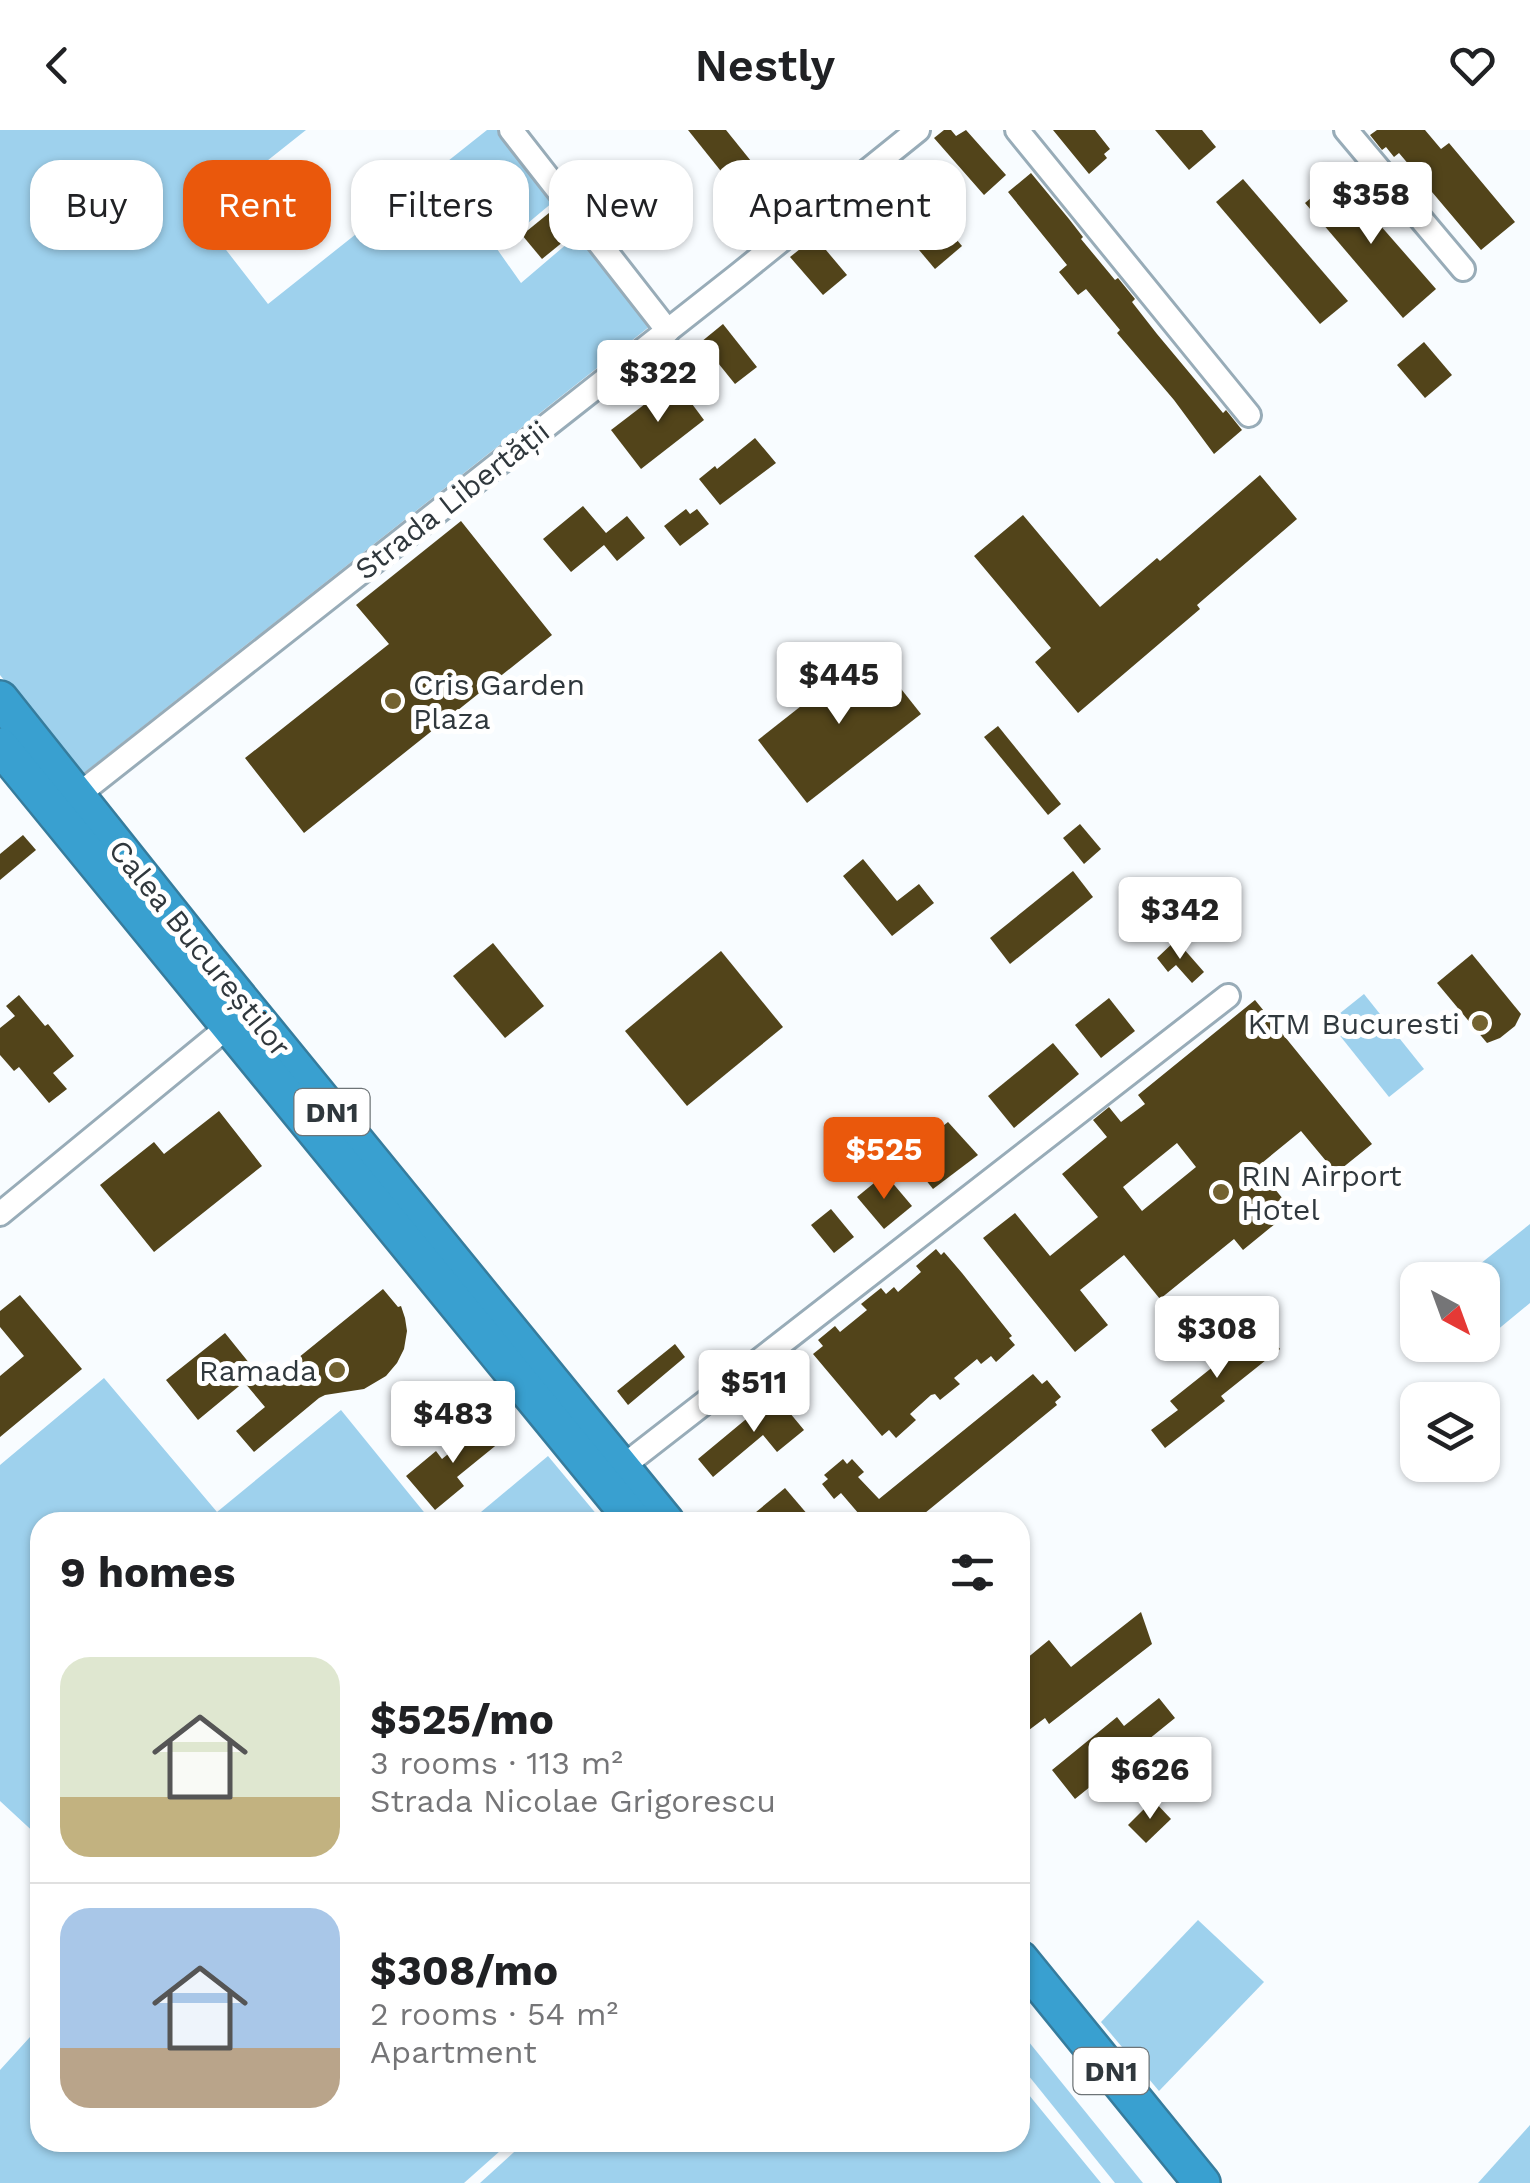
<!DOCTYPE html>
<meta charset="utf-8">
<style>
:root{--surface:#fff;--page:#f2f2f2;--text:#202124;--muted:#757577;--line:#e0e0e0;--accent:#ea580c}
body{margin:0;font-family:"Work Sans",sans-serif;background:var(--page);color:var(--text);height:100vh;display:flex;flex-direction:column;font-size:38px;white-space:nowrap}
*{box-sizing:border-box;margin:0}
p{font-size:32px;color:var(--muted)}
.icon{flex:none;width:55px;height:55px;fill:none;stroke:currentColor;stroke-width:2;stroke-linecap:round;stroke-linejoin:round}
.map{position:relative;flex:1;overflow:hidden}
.sheet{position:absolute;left:30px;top:1382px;width:1000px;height:640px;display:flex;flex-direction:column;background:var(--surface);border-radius:30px;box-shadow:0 2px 8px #0004}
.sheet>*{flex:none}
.hud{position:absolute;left:30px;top:30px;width:1000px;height:90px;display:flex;gap:20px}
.needle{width:65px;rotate:139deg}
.fabs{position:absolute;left:1400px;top:1132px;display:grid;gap:20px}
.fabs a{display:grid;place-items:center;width:100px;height:100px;border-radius:20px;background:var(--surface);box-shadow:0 2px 8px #0004;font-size:50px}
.price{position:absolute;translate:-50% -85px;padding:0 22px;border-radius:10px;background:#fff;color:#222;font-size:32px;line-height:65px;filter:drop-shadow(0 2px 5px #0008)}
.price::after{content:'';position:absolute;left:50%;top:60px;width:30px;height:22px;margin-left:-15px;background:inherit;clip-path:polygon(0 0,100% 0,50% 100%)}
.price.active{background:var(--accent);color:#fff}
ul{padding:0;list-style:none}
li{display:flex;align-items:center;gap:30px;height:250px;padding:0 30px}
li+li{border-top:2px solid var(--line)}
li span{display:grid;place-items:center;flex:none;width:280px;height:200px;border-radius:30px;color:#555}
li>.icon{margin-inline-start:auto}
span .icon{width:120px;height:120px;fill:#fffc;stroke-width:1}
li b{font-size:42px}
h2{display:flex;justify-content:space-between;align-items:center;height:120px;padding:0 30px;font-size:42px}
.pill{padding:0 35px;border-radius:30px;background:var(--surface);box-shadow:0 2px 8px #0004;font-size:35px;line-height:90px}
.pill.active{background:var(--accent);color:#fff}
header{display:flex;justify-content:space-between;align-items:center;height:130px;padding:0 30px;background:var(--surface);font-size:45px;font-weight:600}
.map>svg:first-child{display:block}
</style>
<header><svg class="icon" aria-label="back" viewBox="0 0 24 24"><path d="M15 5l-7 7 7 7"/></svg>Nestly<svg class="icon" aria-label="heart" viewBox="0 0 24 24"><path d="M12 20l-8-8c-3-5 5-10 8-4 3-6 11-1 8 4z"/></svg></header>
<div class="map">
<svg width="1530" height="2053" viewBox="0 0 1530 2053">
<rect width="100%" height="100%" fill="#f8fcff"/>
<g fill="#9ed1ed">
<polygon points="0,0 306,0 199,85 268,174 487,0 500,0 559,67 497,119 521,153 582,101 654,193 80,646 0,545"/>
<polygon points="1364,864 1424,939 1389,967 1329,892"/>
<polygon points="1530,1094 1530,1173 1496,1201 1483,1184 1482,1150 1460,1150"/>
<polygon points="104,1248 217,1382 341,1280 432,1392 40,1392 40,1708 0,1671 0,1335"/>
<polygon points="548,1326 603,1392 469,1392"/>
<polygon points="1198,1790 1264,1852 1159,1961 1101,1892"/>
<polygon points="40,1896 40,2012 509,2013 464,2053 0,2053 0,1940"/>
<polygon points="1020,1901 1143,2053 1115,2053 1020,1935"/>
<polygon points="1020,1954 1101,2053 480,2053 524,2013 1020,2012"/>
<polygon points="1530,1995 1530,2053 1478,2053"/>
</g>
<g fill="#52441a" fill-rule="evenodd">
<polygon points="688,0 726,0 755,36 732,55"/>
<polygon points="944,0 951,0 956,6 966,0 1006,45 984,65 934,8"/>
<polygon points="1053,0 1095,0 1110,19 1104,24 1107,28 1089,44"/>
<polygon points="1155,0 1202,0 1216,17 1189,40"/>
<polygon points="1377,0 1425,0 1441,19 1449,13 1515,92 1481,120 1399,23 1394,27 1386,17 1382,20 1370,5"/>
<polygon points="1031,43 1069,89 1083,107 1081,109 1115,150 1118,148 1135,169 1132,172 1157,204 1223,283 1226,280 1242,300 1214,324 1174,270 1117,203 1120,200 1086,159 1078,165 1059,142 1067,135 1008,62"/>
<polygon points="1337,46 1436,159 1403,188 1305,73"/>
<polygon points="1243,49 1348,171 1320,194 1216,72"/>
<polygon points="909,53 962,116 935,139 882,76"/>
<polygon points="549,83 569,107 542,129 522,105"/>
<polygon points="815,107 847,145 823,165 790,127"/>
<polygon points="723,194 757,237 735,254 701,212"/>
<polygon points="1424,212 1452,245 1425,268 1397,235"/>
<polygon points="675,251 704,290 641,339 611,300"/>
<polygon points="755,308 776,333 720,375 699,349 715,336 717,339"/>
<polygon points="1260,345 1297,389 1197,475 1200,479 1078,583 1035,532 1051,518 974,426 1023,385 1100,477 1157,428 1160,431"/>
<polygon points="583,376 606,403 627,386 645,408 617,431 604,415 571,442 543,409"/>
<polygon points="686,379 690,384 697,379 709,394 680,416 664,396"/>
<polygon points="461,391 552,505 304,703 245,628 389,514 356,475"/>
<polygon points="871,521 921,584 807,673 758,610"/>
<polygon points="998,596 1061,674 1048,685 984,607"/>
<polygon points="1080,694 1101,719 1084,734 1063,708"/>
<polygon points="23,705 36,720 0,750 0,724"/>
<polygon points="863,729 897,771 919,754 934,773 892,806 843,746"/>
<polygon points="1073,741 1093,767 1010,834 990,808"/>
<polygon points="1176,810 1204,842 1192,853 1176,835 1168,842 1157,828"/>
<polygon points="493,813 544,876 505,908 453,846"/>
<polygon points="721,821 783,897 687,976 625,901"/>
<polygon points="1472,824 1521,884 1515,896 1500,908 1487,913 1437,853"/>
<polygon points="19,865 45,896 48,894 74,926 53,943 67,959 49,973 19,937 14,941 0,925 0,898 15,886 6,876"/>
<polygon points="1109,868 1135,901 1101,928 1075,895"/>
<path d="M1255,870l117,144 -36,29 -35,-42 -44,36 35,43 -49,40 -9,-11 -74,60 -36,-44 -44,35 28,35 -33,27 -92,-114 32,-25 35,43 48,-39 -36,-43 45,-37 -14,-17 16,-13 12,15 24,-18 -7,-9zM1177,1013l19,24 -54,44 -19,-24z"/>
<polygon points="1053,913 1079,944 1014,998 988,966"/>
<polygon points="219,981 262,1036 154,1122 100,1055 154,1012 164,1024"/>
<polygon points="948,992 978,1025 933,1059 906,1025"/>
<polygon points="885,1044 912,1076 884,1099 857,1067"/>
<polygon points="831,1079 854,1107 834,1123 811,1095"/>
<polygon points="936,1119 941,1125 944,1122 962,1143 1012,1206 1009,1208 1015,1215 996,1232 991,1226 981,1234 977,1229 954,1248 960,1254 940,1270 935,1264 931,1265 910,1284 916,1290 896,1308 889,1300 882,1306 813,1224 823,1216 818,1210 835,1196 840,1202 867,1180 861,1174 881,1158 886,1164 894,1157 898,1162 921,1142 916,1136"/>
<polygon points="383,1159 398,1177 401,1176 405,1188 407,1201 404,1219 397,1233 386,1246 364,1259 325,1265 319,1268 254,1322 236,1301 265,1277 244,1252 198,1290 166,1250 225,1203 266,1254"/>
<polygon points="20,1165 82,1239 0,1307 0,1246 24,1226 0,1197 0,1181"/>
<polygon points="1256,1189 1280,1219 1221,1266 1225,1271 1165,1318 1151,1300 1178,1280 1170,1271 1219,1232 1212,1223"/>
<polygon points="675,1214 685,1227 628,1275 617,1261"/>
<polygon points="1033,1244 1042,1254 1047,1250 1061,1267 1055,1272 1057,1275 914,1392 849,1392 859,1384 841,1363 834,1369 822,1354 828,1349 824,1345 843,1329 847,1334 852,1329 864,1342 858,1347 879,1369"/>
<polygon points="775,1265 804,1300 777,1322 763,1305 713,1347 698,1329"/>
<polygon points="490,1290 505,1308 457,1347 464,1356 435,1380 406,1346 436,1321 442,1329"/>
<polygon points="785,1358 814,1392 744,1392"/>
<polygon points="1141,1482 1152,1514 1049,1594 1045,1588 1029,1600 1020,1589 1020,1542 1030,1534 1026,1529 1049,1510 1071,1537"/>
<polygon points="1159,1568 1175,1588 1075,1669 1052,1640 1117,1587 1124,1596"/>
<polygon points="1153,1670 1171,1689 1146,1713 1128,1695"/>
</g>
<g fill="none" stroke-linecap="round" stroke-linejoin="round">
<g stroke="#98acb8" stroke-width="28">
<g id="minor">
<polyline points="511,0 668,201"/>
<polyline points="1017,0 1249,285"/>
<polyline points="1346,0 1463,139"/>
<polyline points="78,665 737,146 918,0"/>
<polyline points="0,1084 229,896"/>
<polyline points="622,1337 1228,866"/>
</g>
</g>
<g stroke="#367c9d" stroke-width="40">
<g id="highway">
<polyline points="0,569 203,824 666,1392"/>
<polyline points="0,616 635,1392"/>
<polyline points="1020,1829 1202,2053"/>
</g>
</g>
<use href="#minor" stroke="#fff" stroke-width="22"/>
<use href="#highway" stroke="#39a0d0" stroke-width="35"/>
</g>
<g fill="#736230" stroke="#fff" stroke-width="4">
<circle cx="393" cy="571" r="10"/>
<circle cx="1480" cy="893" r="10"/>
<circle cx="1221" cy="1062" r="10"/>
<circle cx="337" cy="1240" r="10"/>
</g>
<g text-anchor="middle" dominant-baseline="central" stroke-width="10" stroke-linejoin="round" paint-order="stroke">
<g fill="#fff" stroke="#6e7477" stroke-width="2.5">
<rect x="294.5" y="959" width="75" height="46" rx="8"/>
<rect x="1073.5" y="1918" width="75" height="46" rx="8"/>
</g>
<g font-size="28" font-weight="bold" fill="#30383d">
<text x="332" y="982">DN1</text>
<text x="1111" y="1941">DN1</text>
</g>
<g font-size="30" fill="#30383d" stroke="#fff">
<text transform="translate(452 370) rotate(-38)">Strada Libertății</text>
<text transform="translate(200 818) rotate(51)">Calea Bucureștilor</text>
</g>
<g font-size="30" fill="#30383d" stroke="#fff" text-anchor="start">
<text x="413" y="554">Cris Garden<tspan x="413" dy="34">Plaza</tspan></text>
<text x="1460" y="893" text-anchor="end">KTM Bucuresti</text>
<text x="1241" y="1045">RIN Airport<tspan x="1241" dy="34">Hotel</tspan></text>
<text x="317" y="1240" text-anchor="end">Ramada</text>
</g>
</g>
</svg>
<div class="fabs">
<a><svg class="needle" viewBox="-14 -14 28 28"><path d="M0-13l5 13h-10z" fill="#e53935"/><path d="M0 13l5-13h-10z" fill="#757577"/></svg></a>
<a><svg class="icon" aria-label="layers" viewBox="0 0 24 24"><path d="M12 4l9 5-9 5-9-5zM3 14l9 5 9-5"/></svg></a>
</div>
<b class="price" style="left:1371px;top:117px">$358</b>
<b class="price" style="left:658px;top:295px">$322</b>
<b class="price" style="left:839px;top:597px">$445</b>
<b class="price" style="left:1180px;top:832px">$342</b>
<b class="price active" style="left:884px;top:1072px">$525</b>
<b class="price" style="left:1217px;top:1251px">$308</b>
<b class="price" style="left:754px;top:1305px">$511</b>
<b class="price" style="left:453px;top:1336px">$483</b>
<b class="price" style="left:1150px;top:1692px">$626</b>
<div class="hud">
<a class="pill">Buy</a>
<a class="pill active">Rent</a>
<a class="pill">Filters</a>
<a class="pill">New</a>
<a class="pill">Apartment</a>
</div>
<section class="sheet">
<h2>9 homes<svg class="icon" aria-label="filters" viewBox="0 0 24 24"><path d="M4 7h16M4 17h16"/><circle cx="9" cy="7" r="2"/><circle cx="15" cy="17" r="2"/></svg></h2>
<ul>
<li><span style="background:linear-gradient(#dfe7d0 70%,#c2b280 0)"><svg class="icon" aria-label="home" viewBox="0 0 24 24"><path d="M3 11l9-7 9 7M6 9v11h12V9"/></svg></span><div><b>$525/mo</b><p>3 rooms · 113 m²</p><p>Strada Nicolae Grigorescu</p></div></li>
<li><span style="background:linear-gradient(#a9c7e8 70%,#b9a48a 0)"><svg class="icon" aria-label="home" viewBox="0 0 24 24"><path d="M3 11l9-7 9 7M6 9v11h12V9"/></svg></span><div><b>$308/mo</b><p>2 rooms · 54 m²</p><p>Apartment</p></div></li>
</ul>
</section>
</div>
